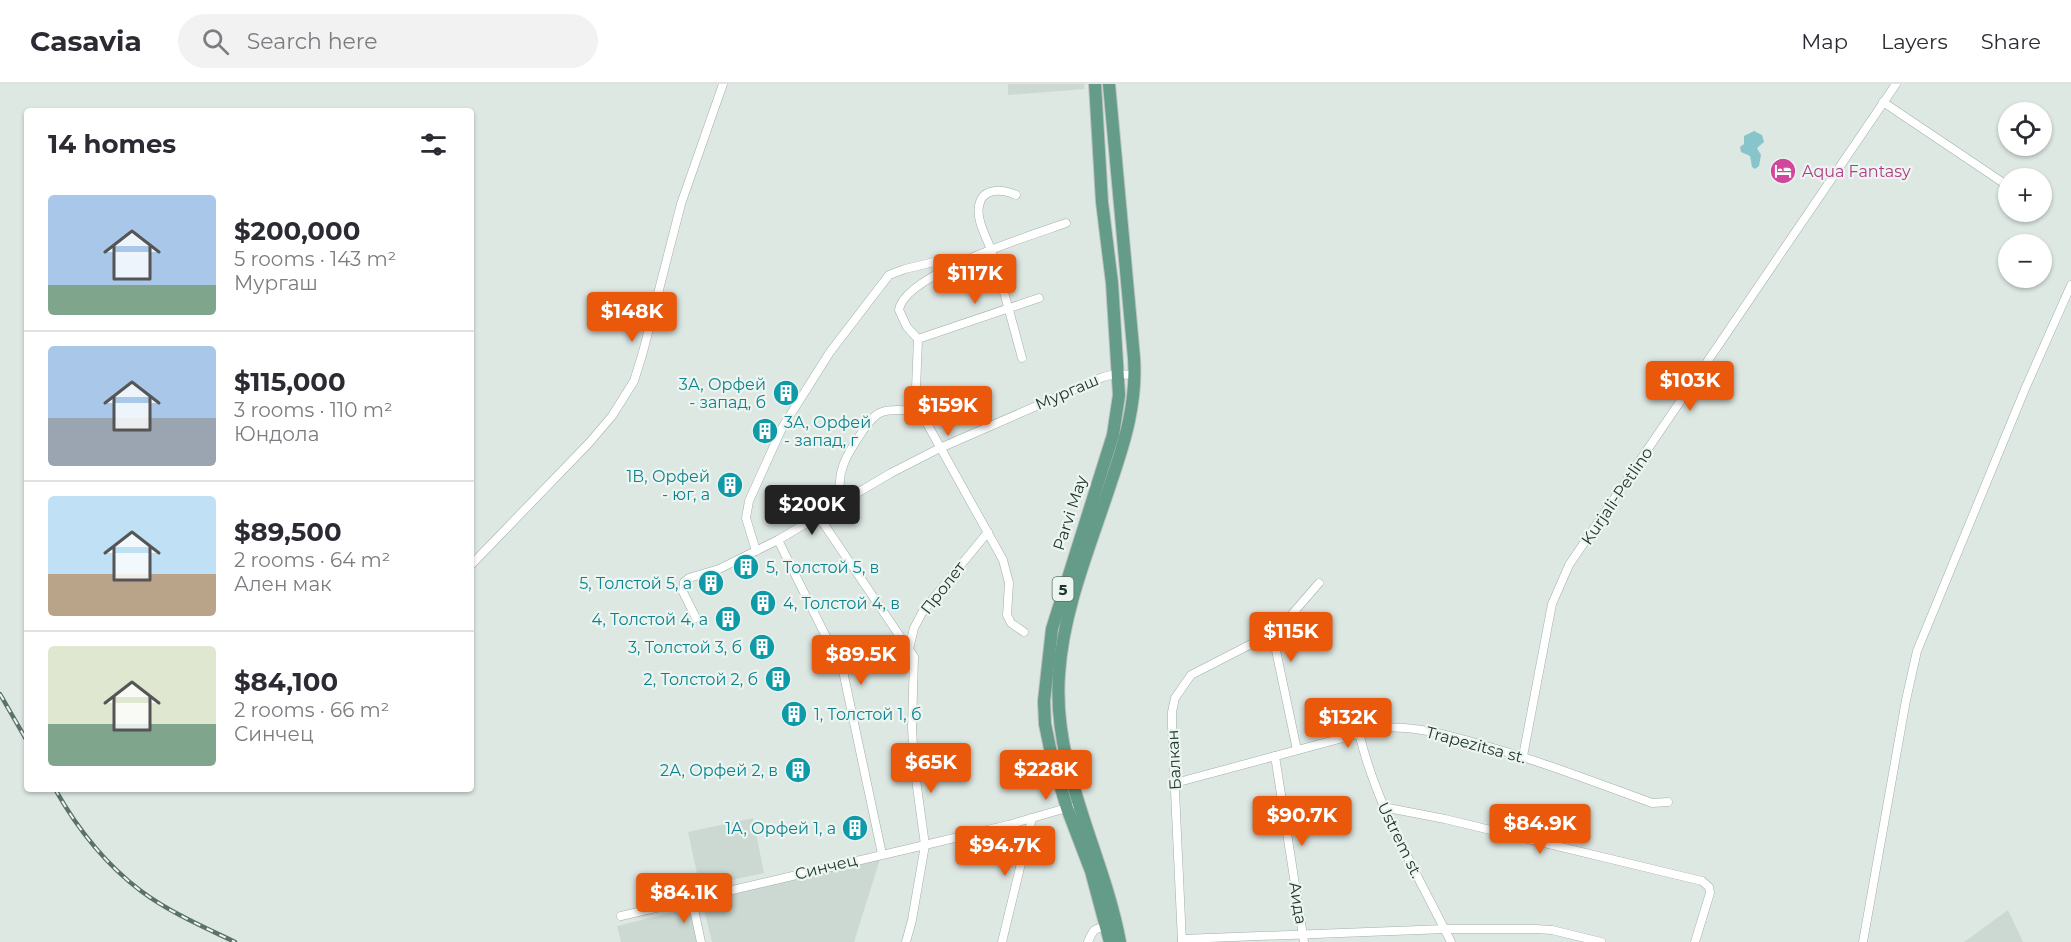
<!DOCTYPE html>
<meta charset="utf-8">
<style>
:root{--surface:#fff;--page:#f2f2f3;--text:#2b2b33;--muted:#7c7c81;--line:#e1e1e2;--accent:#ea580c}
body{margin:0;font-family:Montserrat,sans-serif;background:var(--page);color:var(--text);height:100vh;display:flex;flex-direction:column;font-size:22px;white-space:nowrap}
*{box-sizing:border-box;margin:0}
p{font-size:20px;color:var(--muted)}
.icon{flex:none;width:33px;height:33px;fill:none;stroke:currentColor;stroke-width:2;stroke-linecap:round;stroke-linejoin:round}
.map{position:relative;flex:1;overflow:hidden}
.drawer{position:absolute;left:24px;top:24px;width:450px;height:684px;display:flex;flex-direction:column;background:var(--surface);border-radius:6px;box-shadow:0 2px 4px #0004}
.drawer>*{flex:none}
.controls{position:absolute;left:1998px;top:18px;display:grid;gap:12px}
.controls a{display:grid;place-items:center;width:54px;height:54px;border-radius:50%;background:var(--surface);box-shadow:0 2px 4px #0004;font-size:30px}
.price{position:absolute;translate:-50% -51px;padding:0 14px;border-radius:6px;background:var(--accent);color:#fff;font-size:20px;line-height:39px;filter:drop-shadow(0 2px 3px #0008)}
.price::after{content:'';position:absolute;left:50%;top:36px;width:18px;height:14px;margin-left:-9px;background:inherit;clip-path:polygon(0 0,100% 0,50% 100%)}
.price.on{background:#222;color:#fff}
ul{padding:0;list-style:none}
li{display:flex;align-items:center;gap:18px;height:150px;padding:0 24px}
li+li{border-top:2px solid var(--line)}
li span{display:grid;place-items:center;flex:none;width:168px;height:120px;border-radius:6px;color:#555}
li>.icon{margin-inline-start:auto}
span .icon{width:72px;height:72px;fill:#fffc;stroke-width:1}
li b{font-size:26px}
h2{display:flex;justify-content:space-between;align-items:center;height:72px;padding:0 24px;font-size:26px}
header{display:flex;align-items:center;gap:36px;box-sizing:border-box;height:84px;padding:0 30px;background:var(--surface);border-bottom:2px solid var(--line)}
header strong{font-size:28px}
nav{display:flex;gap:33px;margin-inline-start:auto;font-size:21px}
.search{width:420px;height:54px;background:var(--page);display:flex;align-items:center;gap:15px;box-sizing:border-box;padding:0 21px;border-radius:33px;color:var(--muted);font-size:22px}
.map>svg:first-child{display:block}
</style>
<header>
<strong>Casavia</strong>
<div class="search"><svg class="icon" aria-label="search" viewBox="0 0 24 24"><circle cx="10" cy="10" r="6"/><path d="M15 15l6 6"/></svg>Search here</div>
<nav><a>Map</a><a>Layers</a><a>Share</a></nav>
</header>
<div class="map">
<svg width="2071" height="858" viewBox="0 0 2071 858">
<rect width="100%" height="100%" fill="#dee8e3"/>
<g fill="#ccd8d2">
<polygon points="1008,0 1084,0 1085,5 1008,11"/>
<polygon points="753,734 764,789 700,803 688,748"/>
<polygon points="880,775 854,858 712,858 702,817"/>
<polygon points="691,824 700,858 621,858 617,842"/>
<polygon points="2008,826 2023,858 1964,858"/>
</g>
<polygon fill="#88c5ca" points="1754,47 1762,51 1764,58 1757,64 1761,71 1759,82 1755,85 1752,83 1750,72 1741,68 1740,63 1744,60 1744,52"/>
<g fill="none" stroke-linecap="round" stroke-linejoin="round">
<g stroke="#a1afa9" stroke-width="9">
<g id="street">
<polyline points="1883,18 2008,102"/>
<path d="M1016,111c-13,-6 -34,-8 -37,11 -3,14 8,32 12,44 12,35 21,72 31,108"/>
<polyline points="918,255 916,305 920,327 1003,476 1009,499 1007,531 1011,539 1024,548"/>
<path d="M918,255l-11,-12 -8,-17c5,-36 134,-75 167,-87"/>
<polyline points="918,255 1039,214"/>
<path d="M842,418c-8,-28 5,-48 20,-70 5,-7 11,-17 20,-20 11,-4 26,-1 38,-1"/>
<polyline points="819,433 914,573 912,643 914,681 925,761 912,836 906,858"/>
<polyline points="778,456 843,587 882,770"/>
<polyline points="756,467 746,434 749,417 782,344 830,268 889,191 905,185 938,177"/>
<polyline points="471,481 589,359 612,332 634,297 643,268 681,120 723,0"/>
<polyline points="696,534 683,508 684,498 689,494 719,485 778,456 891,389 940,364 1103,293 1115,290 1135,291"/>
<polyline points="909,565 914,544 923,527 988,448"/>
<path d="M1359,649c18,75 58,140 92,209"/>
<polyline points="1297,666 1274,557 1274,551 1319,499"/>
<polyline points="1275,672 1304,858"/>
<polyline points="1523,672 1552,520 1569,481 1896,0"/>
<path d="M1175,699l205,-55c34,-3 67,7 99,16 59,16 115,38 173,59l16,-1"/>
<polyline points="1383,723 1445,735 1702,797 1709,803 1710,809 1695,858"/>
<polyline points="692,816 701,858"/>
<polyline points="621,832 925,761 1008,741 1070,723"/>
<polyline points="1182,855 1445,845 1535,845 1552,846 1601,858"/>
<polyline points="1002,858 1032,734"/>
<path d="M1088,858c5,-12 6,-15 20,-14"/>
<polyline points="1182,858 1172,642 1172,628 1175,614 1191,591 1263,554 1274,551"/>
<polyline points="1863,858 1906,616 1917,567 2025,305 2071,201"/>
</g>
</g>
<g stroke="#bcc3c1" stroke-width="14">
<g id="primary">
<polyline points="1095,0 1102,118 1112,199 1119,311 1113,351 1052,545 1044,617 1045,640 1052,674 1067,724 1091,787 1110,858"/>
<path d="M1109,0l25,274c3,44 -9,83 -23,124 -20,62 -48,127 -52,192 -7,95 44,177 61,268"/>
</g>
</g>
<use href="#street" stroke="#fff" stroke-width="8"/>
<use href="#primary" stroke="#659b89" stroke-width="12"/>
<g stroke="#5a726a" stroke-width="4.5">
<g id="rail">
<polyline points="0,610 27,657"/>
<path d="M55,705c22,39 50,75 86,102 28,21 63,36 94,51"/>
</g>
</g>
<use href="#rail" stroke="#edf5f1" stroke-width="2" stroke-dasharray="7" stroke-linecap="butt"/>
</g>
<defs>
<g id="hotel-disc" transform="scale(1.35)"><circle r="9.5" fill="#d1479c" stroke="#edf5f1"/><path d="M-6-4.5h1.5V1H6V5H4.5V3h-9V5H-6ZM-4 0a1.8 1.8 0 1 1 3.6 0ZM.5 0V-2.5h3Q6-2.5 6 0Z" fill="#fff"/></g>
<g id="building-disc" transform="scale(1.35)"><circle r="9.5" fill="#0f9aa8" stroke="#edf5f1"/><path d="M-4-6H4V6H1V3H-1V6H-4ZM-2.5-4.3h1.7v1.8h-1.7ZM.8-4.3h1.7v1.8H.8ZM-2.5-1h1.7V.8h-1.7ZM.8-1h1.7V.8H.8Z" fill="#fff"/></g>
</defs>
<g fill-rule="evenodd">
<use href="#hotel-disc" x="1783" y="87"/>
<use href="#building-disc" x="786" y="309"/>
<use href="#building-disc" x="765" y="347"/>
<use href="#building-disc" x="730" y="401"/>
<use href="#building-disc" x="746" y="483"/>
<use href="#building-disc" x="711" y="499"/>
<use href="#building-disc" x="763" y="519"/>
<use href="#building-disc" x="728" y="535"/>
<use href="#building-disc" x="762" y="563"/>
<use href="#building-disc" x="778" y="595"/>
<use href="#building-disc" x="794" y="630"/>
<use href="#building-disc" x="798" y="686"/>
<use href="#building-disc" x="855" y="744"/>
</g>
<g text-anchor="middle" dominant-baseline="central" stroke-width="4.5" stroke-linejoin="round" paint-order="stroke">
<rect fill="#edf5f1" stroke="#5e6f69" stroke-width="1.5" x="1052.5" y="493" width="21" height="24" rx="4.5"/>
<g font-size="15" font-weight="bold" fill="#20362f">
<text x="1063" y="505">5</text>
</g>
<g font-size="16" fill="#b23c85" stroke="#edf5f1" text-anchor="start">
<text x="1802" y="87">Aqua Fantasy</text>
</g>
<g font-size="16" fill="#0d838f" stroke="#edf5f1" text-anchor="end">
<text x="766" y="300">3А, Орфей<tspan x="766" dy="18">- запад, б</tspan></text>
<text x="784" y="338" text-anchor="start">3А, Орфей<tspan x="784" dy="18">- запад, г</tspan></text>
<text x="710" y="392">1В, Орфей<tspan x="710" dy="18">- юг, а</tspan></text>
<text x="766" y="483" text-anchor="start">5, Толстой 5, в</text>
<text x="692" y="499">5, Толстой 5, а</text>
<text x="783" y="519" text-anchor="start">4, Толстой 4, в</text>
<text x="708" y="535">4, Толстой 4, а</text>
<text x="742" y="563">3, Толстой 3, б</text>
<text x="758" y="595">2, Толстой 2, б</text>
<text x="814" y="630" text-anchor="start">1, Толстой 1, б</text>
<text x="778" y="686">2А, Орфей 2, в</text>
<text x="836" y="744">1А, Орфей 1, а</text>
</g>
<g font-size="16" fill="#20362f" stroke="#edf5f1">
<text transform="translate(1067 308) rotate(-23)">Мургаш</text>
<text transform="translate(1617 412) rotate(-56)">Kurjali-Petlino</text>
<text transform="translate(1070 429) rotate(-72)">Parvi May</text>
<text transform="translate(943 504) rotate(-52)">Пролет</text>
<text transform="translate(1476 661) rotate(15)">Trapezitsa st.</text>
<text transform="translate(1174 676) rotate(-93)">Балкан</text>
<text transform="translate(1400 756) rotate(64)">Ustrem st.</text>
<text transform="translate(826 783) rotate(-14)">Синчец</text>
<text transform="translate(1298 819) rotate(81)">Аида</text>
</g>
</g>
</svg>
<div class="controls">
<a><svg class="icon" aria-label="locate" viewBox="0 0 24 24"><circle cx="12" cy="12" r="6"/><path d="M12 2v4M12 18v4M2 12h4M18 12h4"/></svg></a>
<a>+</a>
<a>−</a>
</div>
<b class="price" style="left:975px;top:221px">$117K</b>
<b class="price" style="left:632px;top:259px">$148K</b>
<b class="price" style="left:1690px;top:328px">$103K</b>
<b class="price" style="left:948px;top:353px">$159K</b>
<b class="price on" style="left:812px;top:452px">$200K</b>
<b class="price" style="left:1291px;top:579px">$115K</b>
<b class="price" style="left:861px;top:602px">$89.5K</b>
<b class="price" style="left:1348px;top:665px">$132K</b>
<b class="price" style="left:931px;top:710px">$65K</b>
<b class="price" style="left:1046px;top:717px">$228K</b>
<b class="price" style="left:1302px;top:763px">$90.7K</b>
<b class="price" style="left:1540px;top:771px">$84.9K</b>
<b class="price" style="left:1005px;top:793px">$94.7K</b>
<b class="price" style="left:684px;top:840px">$84.1K</b>
<section class="drawer">
<h2>14 homes<svg class="icon" aria-label="filters" viewBox="0 0 24 24"><path d="M4 7h16M4 17h16"/><circle cx="9" cy="7" r="2"/><circle cx="15" cy="17" r="2"/></svg></h2>
<ul>
<li><span style="background:linear-gradient(#a9c7e8 75%,#7fa58c 0)"><svg class="icon" aria-label="home" viewBox="0 0 24 24"><path d="M3 11l9-7 9 7M6 9v11h12V9"/></svg></span><div><b>$200,000</b><p>5 rooms · 143 m²</p><p>Мургаш</p></div></li>
<li><span style="background:linear-gradient(#a9c7e8 60%,#9aa5b1 0)"><svg class="icon" aria-label="home" viewBox="0 0 24 24"><path d="M3 11l9-7 9 7M6 9v11h12V9"/></svg></span><div><b>$115,000</b><p>3 rooms · 110 m²</p><p>Юндола</p></div></li>
<li><span style="background:linear-gradient(#bfe0f5 65%,#b9a48a 0)"><svg class="icon" aria-label="home" viewBox="0 0 24 24"><path d="M3 11l9-7 9 7M6 9v11h12V9"/></svg></span><div><b>$89,500</b><p>2 rooms · 64 m²</p><p>Ален мак</p></div></li>
<li><span style="background:linear-gradient(#dfe7d0 65%,#7fa58c 0)"><svg class="icon" aria-label="home" viewBox="0 0 24 24"><path d="M3 11l9-7 9 7M6 9v11h12V9"/></svg></span><div><b>$84,100</b><p>2 rooms · 66 m²</p><p>Синчец</p></div></li>
</ul>
</section>
</div>
